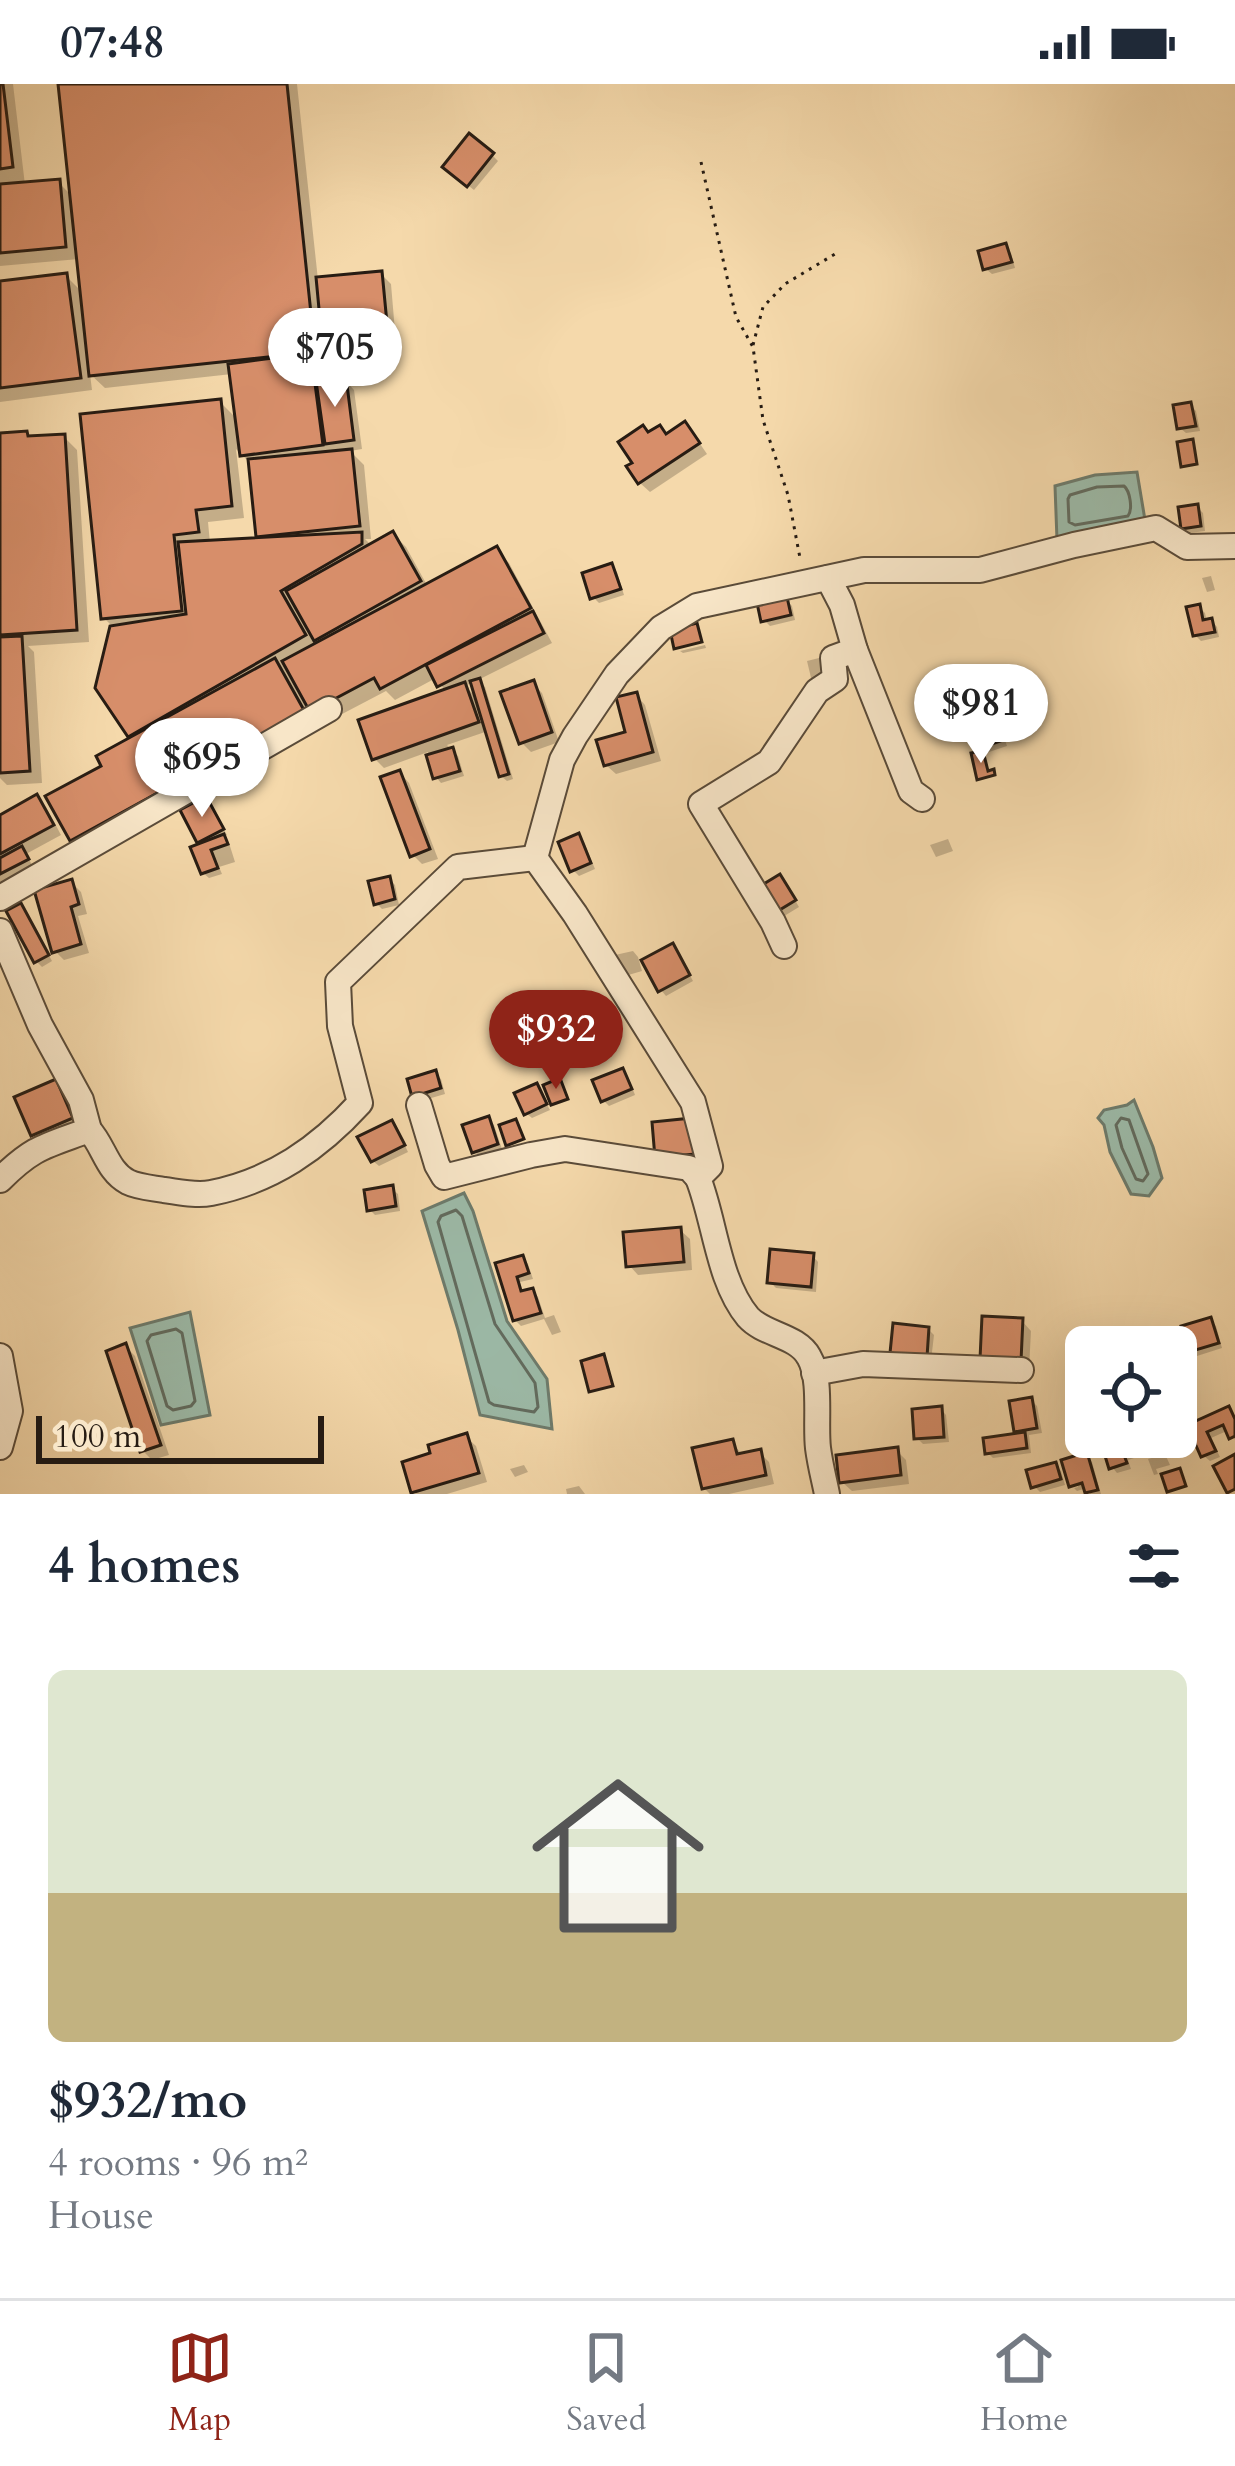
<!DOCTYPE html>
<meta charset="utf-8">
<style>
:root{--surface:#fff;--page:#f2f2f3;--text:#1f2937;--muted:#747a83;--line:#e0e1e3;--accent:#8f2418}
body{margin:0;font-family:Cardo,serif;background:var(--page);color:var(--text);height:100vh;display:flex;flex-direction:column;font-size:45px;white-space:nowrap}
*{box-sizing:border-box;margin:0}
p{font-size:39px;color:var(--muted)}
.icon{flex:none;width:66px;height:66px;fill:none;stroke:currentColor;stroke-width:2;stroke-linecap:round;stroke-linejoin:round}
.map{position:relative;height:1410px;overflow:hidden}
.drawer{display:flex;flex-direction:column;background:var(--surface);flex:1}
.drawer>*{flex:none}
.tools{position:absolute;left:1065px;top:1242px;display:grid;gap:24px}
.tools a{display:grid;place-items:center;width:132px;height:132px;border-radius:18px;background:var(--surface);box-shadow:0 12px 48px #0002;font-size:60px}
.scale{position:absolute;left:36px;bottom:30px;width:288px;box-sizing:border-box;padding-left:12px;border:6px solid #271c13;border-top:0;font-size:33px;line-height:42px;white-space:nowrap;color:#271c13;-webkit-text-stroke:9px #f8e6c8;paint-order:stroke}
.price{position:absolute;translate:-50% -102px;padding:0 27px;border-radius:42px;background:#fff;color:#222;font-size:39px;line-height:78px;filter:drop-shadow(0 3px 6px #0008)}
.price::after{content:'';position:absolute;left:50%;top:72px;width:36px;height:27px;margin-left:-18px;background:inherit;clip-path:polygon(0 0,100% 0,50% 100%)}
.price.on{background:var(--accent);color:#fff}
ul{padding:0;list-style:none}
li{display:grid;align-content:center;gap:24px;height:636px;padding:0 48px}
li span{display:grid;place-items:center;height:372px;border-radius:18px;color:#555}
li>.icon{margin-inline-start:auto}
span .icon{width:216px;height:216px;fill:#fffc;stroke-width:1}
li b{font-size:51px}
h2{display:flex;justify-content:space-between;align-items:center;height:144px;padding:0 48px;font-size:51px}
.status{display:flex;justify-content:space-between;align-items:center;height:84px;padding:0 60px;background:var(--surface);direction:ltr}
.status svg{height:33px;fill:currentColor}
.menu{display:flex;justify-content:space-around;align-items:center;height:168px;border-top:3px solid var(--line);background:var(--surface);font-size:33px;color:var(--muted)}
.menu a{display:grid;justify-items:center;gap:6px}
.menu .on{color:var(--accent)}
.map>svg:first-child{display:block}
</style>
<div class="status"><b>07:48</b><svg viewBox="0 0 49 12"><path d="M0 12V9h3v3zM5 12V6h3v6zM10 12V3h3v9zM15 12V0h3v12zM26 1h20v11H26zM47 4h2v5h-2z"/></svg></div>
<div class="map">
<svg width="1235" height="1410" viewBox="0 0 1235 1410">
<rect width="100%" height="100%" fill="#f5d9ab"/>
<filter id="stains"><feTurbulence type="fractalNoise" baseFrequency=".00167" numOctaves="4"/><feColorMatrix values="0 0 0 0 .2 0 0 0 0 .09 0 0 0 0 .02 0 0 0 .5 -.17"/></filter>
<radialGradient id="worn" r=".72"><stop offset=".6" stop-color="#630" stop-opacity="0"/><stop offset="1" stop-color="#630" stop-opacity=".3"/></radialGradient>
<g fill="#9cbaa8" stroke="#6d7b6c" stroke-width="3">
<polygon points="1137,388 1146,442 1057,456 1055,402 1095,391"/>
<polygon points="1134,1016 1153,1063 1162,1094 1149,1112 1131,1110 1110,1068 1104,1041 1098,1034 1104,1026 1127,1021"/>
<polygon points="464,1109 473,1127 507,1237 547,1295 552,1345 480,1331 458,1246 422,1127"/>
<polygon points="190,1228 210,1331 161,1341 130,1244"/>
</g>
<g fill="#0003" fill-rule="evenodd">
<path d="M0,0h13l12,101 33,-3 14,14 -11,-112h236l21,196 63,-6 10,10 5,59 -62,6 -10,-10 3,25 -5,1 3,18 20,-3 9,10 8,59 -12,2 14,14 7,74h-6l7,7 21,-12 13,13 22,40 69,-37 12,13 43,80 -74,37 7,7 28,92 -6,2 -6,-5 -13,-45 -41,14 11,11 6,20 -23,7 -5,-6 -8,-25 -44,16 -9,-9 71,-67 -10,-14 -41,22 -9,-9 -61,32 -18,-18 9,21 -231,126 -13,-13 33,-72 28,-28 -34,-52 14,-60 -9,-9 116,-216 18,18 -6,-46 -127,14 -15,-14 2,16 -92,12v-118l66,-8 17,17 -4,-34 -79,7zM236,365l15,15 8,77 -49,2 -2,-21 36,-4zM473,598l5,17 -13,-13z"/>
<polygon points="492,71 498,77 474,106 452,89"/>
<polygon points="1005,163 1011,169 1015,184 992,190 986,185"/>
<polygon points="1190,321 1196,327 1200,347 1186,349 1180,344"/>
<polygon points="649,351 694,351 707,370 650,408 640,399"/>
<polygon points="0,352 31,355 64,353 77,366 89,558 28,562 34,568 42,699 7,701 0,694"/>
<polygon points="1197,423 1203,429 1205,447 1190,449 1184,444"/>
<polygon points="612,483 617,488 624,511 599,519 593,513"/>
<polygon points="1211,492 1215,506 1207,508 1202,494"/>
<polygon points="786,516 792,522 795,536 770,542 764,536"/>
<polygon points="1199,523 1205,529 1207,538 1212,537 1217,543 1219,553 1201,557 1195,551"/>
<polygon points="705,561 706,564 683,569 680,567"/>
<polygon points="823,573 834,599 812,598 807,577"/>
<polygon points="533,600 542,609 559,658 531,668 521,658"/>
<polygon points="636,611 645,621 661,677 616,690 606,681 629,650"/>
<polygon points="994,635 1000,641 1007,662 986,669 980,663"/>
<polygon points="400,689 409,699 438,775 422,780 413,771"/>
<polygon points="37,714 46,723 61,751 26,770 32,781 0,798 0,778 3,776 0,774 0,734"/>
<polygon points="206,715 227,751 223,753 229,759 235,778 219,783 222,790 209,794 203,789 204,761 199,757"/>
<polygon points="578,753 584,758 595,785 579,792 573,786"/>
<polygon points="948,755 953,767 936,773 930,761"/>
<polygon points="389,795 395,801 399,821 382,825 376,819"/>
<polygon points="71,798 81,808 87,830 78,832 89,869 64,876 55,867"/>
<polygon points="785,799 799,823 781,834 761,805"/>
<polygon points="26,829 52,877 42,883 36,877"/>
<polygon points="633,867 638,873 642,887 625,892 620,886 615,871"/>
<polygon points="678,869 693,897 666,912 661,906"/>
<polygon points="622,987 628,993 635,1011 609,1022 603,1016"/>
<polygon points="435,989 441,995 445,1010 421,1017 410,997"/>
<polygon points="55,998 65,1008 80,1044 43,1059 33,1050"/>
<polygon points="536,1002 550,1026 532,1034 526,1029"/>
<polygon points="488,1036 494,1041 502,1065 480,1073 474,1067"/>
<polygon points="397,1045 408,1068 379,1082 373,1077"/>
<polygon points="392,1105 398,1110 400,1127 375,1131 370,1126"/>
<polygon points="680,1146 690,1155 692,1186 638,1191 629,1181"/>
<polygon points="813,1172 818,1178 816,1208 776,1204 770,1198"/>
<polygon points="523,1174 528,1180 533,1195 520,1198 524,1210 533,1207 538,1213 545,1234 554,1231 561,1248 552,1251 544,1235 521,1242 515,1236 499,1181"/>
<polygon points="1022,1237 1031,1247 1029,1285 993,1283"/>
<polygon points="1210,1237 1216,1242 1222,1264 1197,1272 1191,1266"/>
<polygon points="928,1245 934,1251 931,1277 899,1274"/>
<polygon points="126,1263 135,1272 169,1371 152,1376 143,1367"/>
<polygon points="1031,1316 1037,1322 1042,1349 1029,1351 1031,1369 993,1374 988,1369 1018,1352 1012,1320"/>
<polygon points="941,1325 946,1331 949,1358 923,1360 917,1354"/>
<polygon points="1229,1326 1234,1331 1235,1356 1229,1346 1211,1354 1220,1373 1210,1377 1204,1372 1191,1343"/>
<polygon points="466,1353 476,1362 487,1398 447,1410 416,1410 414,1408"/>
<polygon points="1131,1356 1137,1361 1140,1372 1128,1376 1131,1385 1117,1389 1112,1383"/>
<polygon points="732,1358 743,1372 760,1369 769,1378 774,1400 729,1410 710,1410 704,1404"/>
<polygon points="897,1367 906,1376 909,1400 852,1407 842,1398"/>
<polygon points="1165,1370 1170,1381 1156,1385 1158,1390 1154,1391 1148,1375"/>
<polygon points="1086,1372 1092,1378 1101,1410 1090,1410 1087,1404 1077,1407 1074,1404 1078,1403 1076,1398"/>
<polygon points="524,1381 528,1388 515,1393 510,1385"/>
<polygon points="1055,1381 1061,1387 1065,1401 1040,1408 1034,1402"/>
<polygon points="579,1402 585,1410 567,1410 566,1405"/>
</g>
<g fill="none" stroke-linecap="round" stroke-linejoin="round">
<g stroke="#626b5e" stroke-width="3">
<path d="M1124,402c6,5 9,23 4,30l-53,9 -6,-3 -1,-23 2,-4 27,-8z"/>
<polygon points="1121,1034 1129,1036 1148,1090 1143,1097 1136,1095 1122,1064 1116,1041"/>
<polygon points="456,1126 462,1132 495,1240 535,1299 538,1323 534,1328 494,1321 489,1318 438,1138 441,1132"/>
<polygon points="176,1245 182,1249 195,1317 191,1322 173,1326 167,1322 147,1257 151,1251"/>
</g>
</g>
<g fill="#d78e6a" stroke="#271c13" stroke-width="3">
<polygon points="0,0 3,0 13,83 0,85"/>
<polygon points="58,0 287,0 315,268 89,292"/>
<polygon points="469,49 494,69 467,103 442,83"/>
<polygon points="60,95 66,163 0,169 0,100"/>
<polygon points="1006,159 1012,178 983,186 978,167"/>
<polygon points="382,187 388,250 322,257 316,193"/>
<polygon points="67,189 81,294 0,304 0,197"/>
<polygon points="311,269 323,361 240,372 228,280"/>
<polygon points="346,293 354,356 325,360 316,297"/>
<polygon points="221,315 232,422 196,426 199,448 174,451 182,527 101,535 80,330"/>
<polygon points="1191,318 1196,342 1177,345 1173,321"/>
<polygon points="685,337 700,359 638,400 626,382 632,379 618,358 643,341 648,348 660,341 666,350"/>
<polygon points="27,347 28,352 65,350 77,546 0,551 0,349"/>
<polygon points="1193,355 1197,380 1181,383 1177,358"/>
<polygon points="352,365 360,442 256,453 248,375"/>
<polygon points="1198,420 1201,442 1181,445 1178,423"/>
<polygon points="393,447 421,497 314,557 286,507"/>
<polygon points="362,448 362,460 281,507 306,551 128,653 95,604 110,542 186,530 178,458"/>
<polygon points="497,462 531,524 380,605 374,594 310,628 282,577"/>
<polygon points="612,479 621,505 590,515 582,489"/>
<polygon points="787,513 791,531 761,538 757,519"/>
<polygon points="1200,520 1203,536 1212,534 1215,548 1193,552 1186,523"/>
<polygon points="533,527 544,549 437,603 426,581"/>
<polygon points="697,539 702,558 674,565 670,546"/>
<polygon points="22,552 30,687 0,689 0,553"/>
<polygon points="275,574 305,628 70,757 45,712 101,682 96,672"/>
<polygon points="480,594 509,690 499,693 470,597"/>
<polygon points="534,596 552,648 519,660 500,608"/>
<polygon points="465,598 479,638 372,676 358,636"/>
<polygon points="637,608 653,668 604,682 596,656 625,648 616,613"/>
<polygon points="995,632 1003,656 977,665 974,654 980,652 976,638"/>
<polygon points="453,663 460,687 433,695 426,671"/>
<polygon points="983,667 988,687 994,685 995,691 977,696 971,669"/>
<polygon points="400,686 430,765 410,773 380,693"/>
<polygon points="37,710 54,741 0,770 0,731"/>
<polygon points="206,712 224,745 197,759 180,726"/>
<polygon points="579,749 591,779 570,788 558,758"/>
<polygon points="224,750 228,760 211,766 218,784 201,790 190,763"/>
<polygon points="22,762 29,775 0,790 0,774"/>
<polygon points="780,790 796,816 773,830 757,804"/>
<polygon points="390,792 395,815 374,821 368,797"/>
<polygon points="72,795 79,820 71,823 81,860 52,869 34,806"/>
<polygon points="21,819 49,871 34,879 6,827"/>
<polygon points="673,859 690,891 658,908 641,876"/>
<polygon points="623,984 632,1005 601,1018 592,996"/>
<polygon points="436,986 441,1004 412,1013 407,995"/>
<polygon points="560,994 568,1015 551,1021 543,1001"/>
<polygon points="56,995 73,1034 31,1052 14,1013"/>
<polygon points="537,999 547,1020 524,1031 514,1009"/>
<polygon points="489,1032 498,1060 472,1069 462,1041"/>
<polygon points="692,1034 695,1070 655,1074 652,1038"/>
<polygon points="516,1035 524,1055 506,1062 499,1041"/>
<polygon points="392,1036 405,1061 371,1078 357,1053"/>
<polygon points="393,1101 396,1122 367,1127 364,1106"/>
<polygon points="681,1143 684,1178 626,1183 623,1148"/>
<polygon points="770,1165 814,1169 811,1203 767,1199"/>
<polygon points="523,1171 529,1189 517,1193 521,1207 533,1204 541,1229 513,1237 495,1179"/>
<polygon points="982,1232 1023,1234 1021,1277 980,1275"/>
<polygon points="1211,1233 1219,1259 1189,1268 1181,1242"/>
<polygon points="893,1239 929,1243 927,1273 890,1269"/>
<polygon points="126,1259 161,1361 140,1368 106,1267"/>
<polygon points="604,1270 613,1302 589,1308 581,1277"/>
<polygon points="1032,1313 1037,1344 1014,1348 1009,1317"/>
<polygon points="942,1322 944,1353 914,1355 912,1325"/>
<polygon points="1229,1322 1235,1335 1235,1352 1229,1355 1223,1341 1207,1348 1216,1367 1201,1373 1187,1341"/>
<polygon points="1025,1348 1027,1364 985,1370 983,1354"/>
<polygon points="467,1349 479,1389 411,1409 402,1378 430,1369 428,1361"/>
<polygon points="1132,1353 1136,1367 1124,1371 1127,1379 1109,1385 1102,1362"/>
<polygon points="733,1355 737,1370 761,1365 766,1391 702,1405 692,1364"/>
<polygon points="898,1363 901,1391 839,1399 836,1371"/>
<polygon points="1087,1368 1098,1406 1085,1409 1082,1399 1069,1403 1061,1376"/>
<polygon points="1235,1370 1235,1405 1227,1409 1213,1382"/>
<polygon points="1056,1378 1061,1395 1031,1404 1026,1386"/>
<polygon points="1180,1384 1186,1402 1167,1408 1161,1390"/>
</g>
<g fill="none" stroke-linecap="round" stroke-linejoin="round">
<g stroke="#5a4b39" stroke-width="28">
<g id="minor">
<polyline points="828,494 842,521 855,566 911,707 922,715"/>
<polyline points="535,774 562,676 575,652 617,590 661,544 697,522 864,486 980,486 1074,461 1156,444 1187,463 1235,462"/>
<path d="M535,774l40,56 118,188 17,64 -12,12c17,43 20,103 50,139 16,18 49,18 61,40 13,22 6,66 9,91 2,16 6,31 9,46"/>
<polyline points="0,814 329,625"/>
<path d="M0,847l40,94 41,75 8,30c-43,16 -55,16 -89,50"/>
<polyline points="784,862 773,838 701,720 769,678 817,607 835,595 833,574 855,566"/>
<polyline points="419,1021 437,1081 444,1093 531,1071 565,1065 689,1084 698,1094"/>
<path d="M89,1046c15,16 18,41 39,52 10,5 25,6 36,8 15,2 32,6 47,3 61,-12 108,-45 149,-90l-20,-77 -2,-44 120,-115 77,-9"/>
<polyline points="0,1272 10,1327 0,1363"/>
<polyline points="814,1289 863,1280 1021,1286"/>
</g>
</g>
<g stroke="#271c13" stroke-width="3" stroke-dasharray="3 6" stroke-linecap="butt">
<polyline points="701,78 736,233 753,263 763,336 788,411 800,474"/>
<polyline points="753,261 763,223 785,200 835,170"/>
</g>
<use href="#minor" stroke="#f8e6c8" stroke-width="24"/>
</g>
<rect width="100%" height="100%" filter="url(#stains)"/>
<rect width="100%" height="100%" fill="url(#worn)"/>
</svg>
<div class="tools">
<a><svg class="icon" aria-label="locate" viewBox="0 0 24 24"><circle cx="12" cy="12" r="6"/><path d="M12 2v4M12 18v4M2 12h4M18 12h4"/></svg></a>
</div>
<div class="scale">100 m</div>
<b class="price" style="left:335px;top:326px">$705</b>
<b class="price" style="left:981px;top:682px">$981</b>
<b class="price" style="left:202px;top:736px">$695</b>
<b class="price on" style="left:556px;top:1008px">$932</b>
</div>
<section class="drawer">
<h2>4 homes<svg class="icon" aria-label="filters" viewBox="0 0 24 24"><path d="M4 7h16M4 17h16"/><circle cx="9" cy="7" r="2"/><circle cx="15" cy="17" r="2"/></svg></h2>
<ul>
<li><span style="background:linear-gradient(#dfe7d0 60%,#c2b280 0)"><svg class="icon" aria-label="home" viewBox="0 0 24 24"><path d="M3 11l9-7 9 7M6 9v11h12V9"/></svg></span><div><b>$932/mo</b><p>4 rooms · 96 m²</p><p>House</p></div></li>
</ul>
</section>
<nav class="menu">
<a class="on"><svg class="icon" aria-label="map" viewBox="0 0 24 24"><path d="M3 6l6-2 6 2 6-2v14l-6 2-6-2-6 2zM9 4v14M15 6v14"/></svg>Map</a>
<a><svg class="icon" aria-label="saved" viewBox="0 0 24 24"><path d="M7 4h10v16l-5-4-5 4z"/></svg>Saved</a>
<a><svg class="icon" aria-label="home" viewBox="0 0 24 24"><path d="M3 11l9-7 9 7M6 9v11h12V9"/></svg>Home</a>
</nav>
